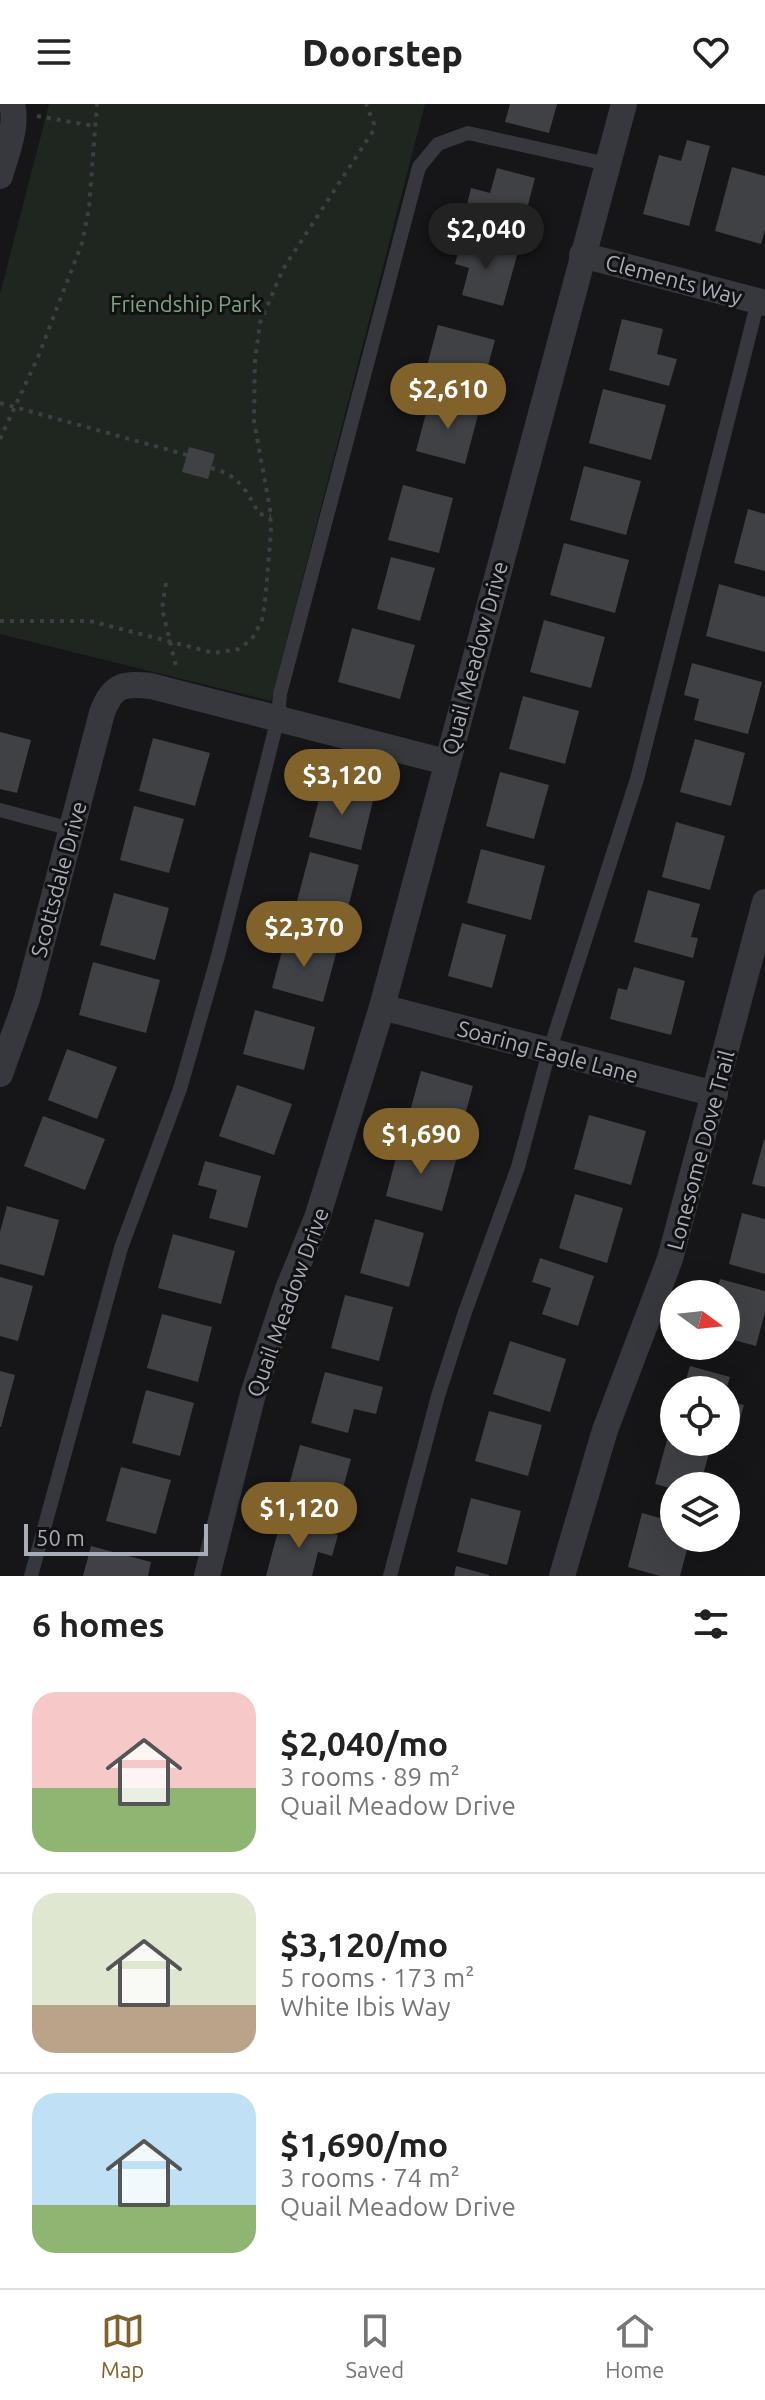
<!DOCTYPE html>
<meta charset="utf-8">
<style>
:root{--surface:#fff;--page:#f2f2f2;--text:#222;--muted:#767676;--line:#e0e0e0;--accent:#80622a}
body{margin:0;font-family:Ubuntu,sans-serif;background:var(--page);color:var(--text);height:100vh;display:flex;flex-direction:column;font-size:30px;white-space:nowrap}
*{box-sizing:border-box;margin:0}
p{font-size:26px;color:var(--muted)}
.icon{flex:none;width:44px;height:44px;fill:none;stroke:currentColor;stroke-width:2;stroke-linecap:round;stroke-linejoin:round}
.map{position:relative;height:1472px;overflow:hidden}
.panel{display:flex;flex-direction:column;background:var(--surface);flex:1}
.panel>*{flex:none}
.needle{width:52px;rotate:105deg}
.tools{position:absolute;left:660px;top:1176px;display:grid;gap:16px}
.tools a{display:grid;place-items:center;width:80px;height:80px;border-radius:50%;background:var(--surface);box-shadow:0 8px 32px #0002;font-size:40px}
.scale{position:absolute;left:24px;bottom:20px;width:184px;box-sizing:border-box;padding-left:8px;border:4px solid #a8adb8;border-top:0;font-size:22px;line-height:28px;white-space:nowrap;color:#a8adb8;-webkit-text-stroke:6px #111113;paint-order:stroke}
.price{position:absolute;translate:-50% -68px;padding:0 18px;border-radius:28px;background:var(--accent);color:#fff;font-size:26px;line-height:52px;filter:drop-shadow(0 2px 4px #0008)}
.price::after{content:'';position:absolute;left:50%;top:48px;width:24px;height:18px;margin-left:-12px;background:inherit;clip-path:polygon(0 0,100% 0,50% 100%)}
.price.selected{background:#222;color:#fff}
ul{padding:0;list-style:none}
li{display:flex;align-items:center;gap:24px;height:200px;padding:0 32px}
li+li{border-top:2px solid var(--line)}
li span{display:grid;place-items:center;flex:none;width:224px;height:160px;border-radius:24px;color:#555}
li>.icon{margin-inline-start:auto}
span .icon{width:96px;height:96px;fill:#fffc;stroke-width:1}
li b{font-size:34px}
h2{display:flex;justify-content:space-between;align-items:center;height:96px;padding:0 32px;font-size:34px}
header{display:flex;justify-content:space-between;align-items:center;height:104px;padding:0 32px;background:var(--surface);font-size:36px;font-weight:800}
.dock{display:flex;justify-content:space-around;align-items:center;height:112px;border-top:2px solid var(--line);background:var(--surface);font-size:22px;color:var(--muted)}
.dock a{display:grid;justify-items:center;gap:4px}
.dock .selected{color:var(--accent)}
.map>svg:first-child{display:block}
</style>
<header><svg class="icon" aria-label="menu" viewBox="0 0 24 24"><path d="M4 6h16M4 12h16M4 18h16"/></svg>Doorstep<svg class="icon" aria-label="heart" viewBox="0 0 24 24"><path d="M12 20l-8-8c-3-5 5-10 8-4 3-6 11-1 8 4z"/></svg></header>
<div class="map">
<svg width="765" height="1472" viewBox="0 0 765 1472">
<rect width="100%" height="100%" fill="#161618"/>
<polygon fill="#1e261f" points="49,0 425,0 271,597 0,530 0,190"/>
<g fill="#404145">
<polygon points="510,0 557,0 549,29 505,18"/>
<polygon points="687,36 710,42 689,122 643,110 659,51 681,57"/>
<polygon points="732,63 765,72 765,126 761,140 715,127"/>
<polygon points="497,64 535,74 522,124 465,109 471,84 490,89"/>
<polygon points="462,134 518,148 503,202 462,191 469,164 455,160"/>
<polygon points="622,215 663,225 657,250 677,255 669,282 609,266"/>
<polygon points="438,221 495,236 481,288 424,273"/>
<polygon points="603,285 666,301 651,356 589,339"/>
<polygon points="430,294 479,307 465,360 416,347"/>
<polygon points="189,343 215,350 208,375 182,368"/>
<polygon points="584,362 641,377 626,431 570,416"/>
<polygon points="403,381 453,394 439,449 388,436"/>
<polygon points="748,405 765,410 765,467 734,459"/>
<polygon points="564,439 629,456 615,509 550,491"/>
<polygon points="391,453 435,464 420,517 377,505"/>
<polygon points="719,480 765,493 765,548 706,532"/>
<polygon points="544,516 605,533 591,584 530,568"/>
<polygon points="352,524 415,541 400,595 338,578"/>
<polygon points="692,559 762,578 748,630 694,616 699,595 684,591"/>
<polygon points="523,592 579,607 565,660 509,645"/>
<polygon points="0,628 31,636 17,689 0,685"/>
<polygon points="153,634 210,649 195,702 139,687"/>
<polygon points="695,635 745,649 731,702 680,688"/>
<polygon points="500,668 549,681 534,735 486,722"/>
<polygon points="323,680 374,693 361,746 309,733"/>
<polygon points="134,702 184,715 169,769 120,756"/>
<polygon points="676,718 725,732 710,786 662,773"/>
<polygon points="481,745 545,762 531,816 467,799"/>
<polygon points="310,748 359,761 345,815 296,801"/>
<polygon points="648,786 700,800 691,833 698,834 693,854 634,838"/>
<polygon points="114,789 169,804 155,856 100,841"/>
<polygon points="462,819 506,831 492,884 448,872"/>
<polygon points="286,832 337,846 323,898 272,884"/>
<polygon points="93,858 160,876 146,929 79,911"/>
<polygon points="634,863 685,877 671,931 610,915 618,884 627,886"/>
<polygon points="255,906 315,923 304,966 243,950"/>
<polygon points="67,945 117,963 97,1015 48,996"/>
<polygon points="421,967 473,982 458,1036 406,1022"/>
<polygon points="237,981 292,1000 274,1051 219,1032"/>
<polygon points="589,1011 646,1027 631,1081 574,1065"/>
<polygon points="43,1012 105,1035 85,1086 24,1062"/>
<polygon points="764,1036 765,1036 765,1083 752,1080"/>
<polygon points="400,1038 457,1053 442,1107 386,1092"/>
<polygon points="205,1057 261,1072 247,1124 209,1114 217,1086 198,1081"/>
<polygon points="575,1090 623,1104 607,1159 559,1144"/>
<polygon points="7,1102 59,1116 44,1172 0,1160 0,1128"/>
<polygon points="742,1109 765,1115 765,1170 729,1160"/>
<polygon points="375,1115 424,1129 409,1183 360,1169"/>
<polygon points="173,1130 235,1147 221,1200 158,1184"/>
<polygon points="540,1154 594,1172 578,1222 542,1210 551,1184 532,1178"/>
<polygon points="0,1173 33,1182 18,1237 0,1232"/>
<polygon points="720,1175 765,1187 765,1208 756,1242 726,1234 726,1190 716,1190"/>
<polygon points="345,1191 393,1203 379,1257 331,1244"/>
<polygon points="162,1210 212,1223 198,1278 147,1264"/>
<polygon points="510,1237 566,1255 550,1308 493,1290"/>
<polygon points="690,1262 730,1273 726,1286 683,1286"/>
<polygon points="0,1267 15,1271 1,1323 0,1323"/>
<polygon points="325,1268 383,1283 376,1310 354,1305 348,1329 311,1319"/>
<polygon points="146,1286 194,1299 180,1352 132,1339"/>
<polygon points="726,1297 744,1301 736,1329 726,1326"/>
<polygon points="489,1307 542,1321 528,1372 475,1357"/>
<polygon points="670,1325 674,1326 674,1338 712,1338 700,1382 674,1382 674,1385 655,1380"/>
<polygon points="300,1341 351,1355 336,1410 285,1396"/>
<polygon points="121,1363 171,1376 156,1430 106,1417"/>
<polygon points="471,1394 521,1407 507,1461 457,1448"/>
<polygon points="642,1409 674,1418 674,1434 690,1434 680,1472 660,1472 628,1463"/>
<polygon points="281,1416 338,1431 332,1452 318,1448 312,1472 266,1472"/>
<polygon points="91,1442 151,1458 148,1472 83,1472"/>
<polygon points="456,1462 489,1471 489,1472 454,1472"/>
</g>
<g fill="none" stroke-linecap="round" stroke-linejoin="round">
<g stroke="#3d3f44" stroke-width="4" stroke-dasharray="4 6" stroke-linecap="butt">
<polyline points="37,12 94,22"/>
<polyline points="0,299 187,351"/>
<polyline points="0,335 38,253 82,139 89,104 97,0"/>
<path d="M211,364c27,6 36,23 48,46l12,2"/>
<polyline points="166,479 162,505 176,562"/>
<polyline points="0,517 90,517 214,549 239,545 252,535 262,516 265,498 271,428 270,405 254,317 255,256 260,219 283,165 373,27 374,20 366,0"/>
</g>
<g stroke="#37383d" stroke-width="14">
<polyline points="0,706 71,725"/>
<polyline points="31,1472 121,1144 180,985 218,852 278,614 280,590 419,63 438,40 468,29 607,60"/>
<polyline points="390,1472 438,1292 465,1208 518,1063 549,948 637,675 758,197"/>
</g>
<g stroke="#37383d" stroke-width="26">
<path d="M0,72c6,-22 18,-49 12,-72"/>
<polyline points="582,151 765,199"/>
<polyline points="382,903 715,990"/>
<path d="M0,970l27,-75 75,-286c10,-28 21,-30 49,-27l295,76"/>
<polyline points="207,1472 253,1290 288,1185 317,1114 382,903 624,0"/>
<polyline points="562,1472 605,1326 670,1155 765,798"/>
</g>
</g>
<g text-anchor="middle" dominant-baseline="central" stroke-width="6" stroke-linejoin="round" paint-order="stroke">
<g font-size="22" fill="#a8adb8" stroke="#111113">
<text transform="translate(674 175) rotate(15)">Clements Way</text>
<text transform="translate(474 554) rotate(-75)">Quail Meadow Drive</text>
<text transform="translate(58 775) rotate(-75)">Scottsdale Drive</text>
<text transform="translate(548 947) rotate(15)">Soaring Eagle Lane</text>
<text transform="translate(700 1046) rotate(-75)">Lonesome Dove Trail</text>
<text transform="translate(287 1198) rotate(-70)">Quail Meadow Drive</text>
</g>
<g font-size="22" fill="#7fa381" stroke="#111113">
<text x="186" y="199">Friendship Park</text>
</g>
</g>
</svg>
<div class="tools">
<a><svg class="needle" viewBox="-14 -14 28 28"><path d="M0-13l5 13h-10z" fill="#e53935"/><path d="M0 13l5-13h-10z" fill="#767676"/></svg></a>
<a><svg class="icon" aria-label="locate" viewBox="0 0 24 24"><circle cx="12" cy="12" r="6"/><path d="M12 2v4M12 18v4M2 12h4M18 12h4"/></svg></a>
<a><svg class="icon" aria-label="layers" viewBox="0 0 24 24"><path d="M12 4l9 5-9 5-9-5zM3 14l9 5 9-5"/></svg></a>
</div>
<div class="scale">50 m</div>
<b class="price selected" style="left:486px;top:167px">$2,040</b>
<b class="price" style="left:448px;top:327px">$2,610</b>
<b class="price" style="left:342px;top:713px">$3,120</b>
<b class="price" style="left:304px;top:865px">$2,370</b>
<b class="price" style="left:421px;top:1072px">$1,690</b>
<b class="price" style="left:299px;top:1446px">$1,120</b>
</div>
<section class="panel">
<h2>6 homes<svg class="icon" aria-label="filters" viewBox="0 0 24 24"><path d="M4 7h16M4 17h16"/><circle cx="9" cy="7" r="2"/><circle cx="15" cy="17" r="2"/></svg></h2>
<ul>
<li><span style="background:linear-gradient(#f6c9c9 60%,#8fb573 0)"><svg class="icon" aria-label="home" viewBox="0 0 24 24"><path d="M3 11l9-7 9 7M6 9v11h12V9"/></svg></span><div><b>$2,040/mo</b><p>3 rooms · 89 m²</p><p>Quail Meadow Drive</p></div></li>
<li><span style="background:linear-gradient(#dfe7d0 70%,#b9a48a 0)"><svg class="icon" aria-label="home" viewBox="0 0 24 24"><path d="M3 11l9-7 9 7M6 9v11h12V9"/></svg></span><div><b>$3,120/mo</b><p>5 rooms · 173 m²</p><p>White Ibis Way</p></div></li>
<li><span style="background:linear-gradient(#bfe0f5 70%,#8fb573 0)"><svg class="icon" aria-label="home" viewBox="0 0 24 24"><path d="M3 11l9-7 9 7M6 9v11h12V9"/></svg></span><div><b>$1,690/mo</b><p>3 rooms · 74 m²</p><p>Quail Meadow Drive</p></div></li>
</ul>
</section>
<nav class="dock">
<a class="selected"><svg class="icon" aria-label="map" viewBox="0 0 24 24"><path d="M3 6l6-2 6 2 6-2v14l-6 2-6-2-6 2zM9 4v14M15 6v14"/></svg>Map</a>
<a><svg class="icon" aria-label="saved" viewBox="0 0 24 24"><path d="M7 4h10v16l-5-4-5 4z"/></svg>Saved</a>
<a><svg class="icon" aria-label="home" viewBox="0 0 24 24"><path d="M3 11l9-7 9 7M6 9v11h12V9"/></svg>Home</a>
</nav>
